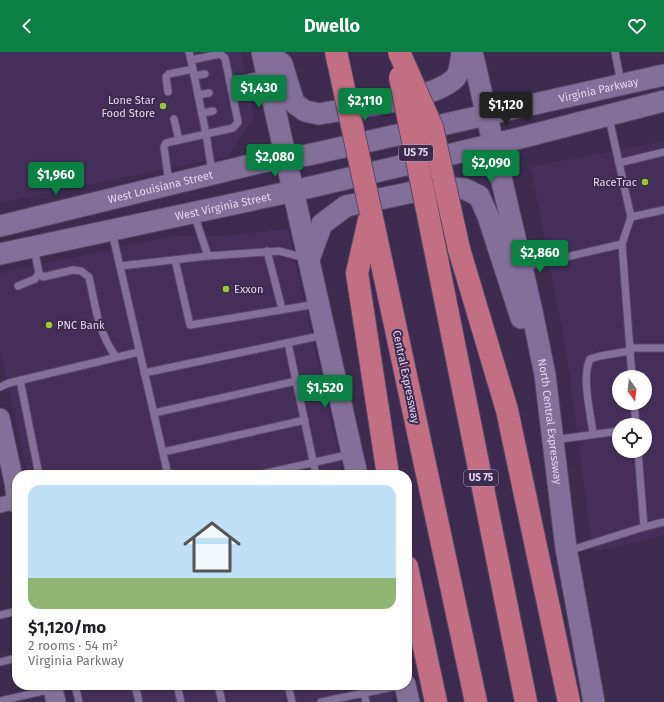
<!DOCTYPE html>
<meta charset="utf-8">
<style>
:root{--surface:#fff;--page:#f6f6f6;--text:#202124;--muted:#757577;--line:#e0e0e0;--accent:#0b8043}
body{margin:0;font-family:"Fira Sans",sans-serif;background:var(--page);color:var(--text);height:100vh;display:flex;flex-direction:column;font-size:15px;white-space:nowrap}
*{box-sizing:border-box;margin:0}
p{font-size:13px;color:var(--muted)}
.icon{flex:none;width:22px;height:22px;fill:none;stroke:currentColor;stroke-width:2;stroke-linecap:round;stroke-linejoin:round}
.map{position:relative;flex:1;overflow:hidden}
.drawer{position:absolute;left:12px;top:418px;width:400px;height:220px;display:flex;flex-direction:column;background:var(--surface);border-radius:16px;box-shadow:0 1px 3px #0004}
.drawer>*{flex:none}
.needle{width:26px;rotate:165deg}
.tools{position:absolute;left:612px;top:318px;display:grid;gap:8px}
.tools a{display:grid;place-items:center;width:40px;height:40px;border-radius:50%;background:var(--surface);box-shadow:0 1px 3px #0004;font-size:20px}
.price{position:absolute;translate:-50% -34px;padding:0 9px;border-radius:4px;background:var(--accent);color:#fff;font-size:13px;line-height:26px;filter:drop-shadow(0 1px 2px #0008)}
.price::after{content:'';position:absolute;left:50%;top:24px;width:12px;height:9px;margin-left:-6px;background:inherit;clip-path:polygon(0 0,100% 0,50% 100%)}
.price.current{background:#222;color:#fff}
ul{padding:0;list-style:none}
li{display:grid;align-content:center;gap:8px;height:212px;padding:0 16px}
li+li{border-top:1px solid var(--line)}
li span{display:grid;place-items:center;height:124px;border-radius:12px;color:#555}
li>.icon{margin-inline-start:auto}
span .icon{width:72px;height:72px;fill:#fffc;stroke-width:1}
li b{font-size:17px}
header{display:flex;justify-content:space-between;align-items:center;height:52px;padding:0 16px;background:var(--accent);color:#fff;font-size:18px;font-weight:700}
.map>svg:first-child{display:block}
</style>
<header><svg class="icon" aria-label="back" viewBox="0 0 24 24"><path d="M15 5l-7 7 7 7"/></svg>Dwello<svg class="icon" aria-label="heart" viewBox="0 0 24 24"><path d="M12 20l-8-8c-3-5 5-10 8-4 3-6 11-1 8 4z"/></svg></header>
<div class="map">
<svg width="664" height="650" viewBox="0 0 664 650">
<rect width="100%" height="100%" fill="#3c2b4f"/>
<g fill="#442f5a" fill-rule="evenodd">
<polygon points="0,0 241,0 254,65 228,104 0,151"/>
<path d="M664,89v394l-71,17 -26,-197 -36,-188zM619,325h26v26h-26zM619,373h26v26h-26z"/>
<polygon points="288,177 343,423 28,423 0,297 0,221 174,184 222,184"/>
<polygon points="74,633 390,633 394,650 77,650"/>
</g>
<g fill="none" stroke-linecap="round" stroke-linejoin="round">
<g stroke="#584968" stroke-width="9">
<g id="service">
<polyline points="189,0 191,8 220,2 225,6 238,70 233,76 206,82 212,120"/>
<polyline points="615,0 621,31"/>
<polyline points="194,24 205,22"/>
<polyline points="230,30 265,22"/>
<polyline points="168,40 166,25 169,22 193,17"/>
<polyline points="198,43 209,41"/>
<polyline points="202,61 213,59"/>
<polyline points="609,66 631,165 664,158"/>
<polyline points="174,67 179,88"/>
<polyline points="619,111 664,100"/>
<polyline points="169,131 164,95 166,91 206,82 191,8"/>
<polyline points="194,162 208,204"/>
<polyline points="112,180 168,423"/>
<polyline points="622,192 632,325"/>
<path d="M34,196l5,25 4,4 30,-7 8,1 8,6c7,31 8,53 27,80"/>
<polyline points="267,199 282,257"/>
<polyline points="175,208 190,273 317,252"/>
<polyline points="120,214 208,204 279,199 305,206"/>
<polyline points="523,215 622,192 631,165"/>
<polyline points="18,234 35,227 39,221"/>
<polyline points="288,291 316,423"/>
<polyline points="630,296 664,296"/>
<polyline points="144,321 324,283"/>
<polyline points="20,328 39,423"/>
<polyline points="0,335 9,331 139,300"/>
<polyline points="634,351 636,373"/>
<polyline points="154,361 296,329"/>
<path d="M593,382c-2,-20 -12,-57 -3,-75l10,-3 30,-5"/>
<polyline points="554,388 619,379"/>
<polyline points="163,400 305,368"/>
<polyline points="258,423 351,402"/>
<polyline points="644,475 664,470"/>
<polyline points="568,499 644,475 638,399"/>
<polyline points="0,563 17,559"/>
<polyline points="0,610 17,606"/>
<polyline points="75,633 79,650"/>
<polyline points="135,633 139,650"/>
<polyline points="177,633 181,650"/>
<polyline points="218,633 222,650"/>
<polyline points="288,633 292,650"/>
<polyline points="364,641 366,650"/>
<polyline points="0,649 69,633"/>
<polyline points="321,650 403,633"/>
</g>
</g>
<g stroke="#584968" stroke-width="17">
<polyline id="minor" points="0,453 17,449"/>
</g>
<g stroke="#584968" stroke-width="21">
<g id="tertiary">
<polyline points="0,366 14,430 17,452"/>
<polyline points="52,633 56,650"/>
</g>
</g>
<g stroke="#584968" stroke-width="23">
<g id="secondary">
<polyline points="262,0 357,423"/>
<path d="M267,0l15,12 12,39 11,8 14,3c31,-6 116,-14 136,-36 5,-5 6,-19 7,-26"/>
<path id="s1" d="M472,0l60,259 13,64 21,173 28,154"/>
<path id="s2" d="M0,174l262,-64 46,-7 356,-80"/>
<path id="s3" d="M0,202l294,-63 226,-53 144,-37"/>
<polyline points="309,207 322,172 346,154 437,135 465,137 479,144 488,164 521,266"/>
<polyline points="405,633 409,650"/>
</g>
</g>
<g stroke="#584968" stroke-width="24">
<g id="motorway">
<polyline points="371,161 476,650"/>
<polyline points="369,168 357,221 388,423"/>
<polyline points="459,197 507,358 569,650"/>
<polyline points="436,202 526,650"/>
<polyline points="407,515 436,650"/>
</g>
</g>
<use href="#service" stroke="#83709a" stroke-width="7"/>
<use href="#minor" stroke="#83709a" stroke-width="15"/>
<use href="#tertiary" stroke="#83709a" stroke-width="19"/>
<use href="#secondary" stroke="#83709a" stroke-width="21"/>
<use href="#motorway" stroke="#c36f83" stroke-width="22"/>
<g stroke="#584968" stroke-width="24" stroke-linecap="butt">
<g id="motorway-bridge">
<polyline points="336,0 371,161"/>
<polyline points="399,0 432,75 459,197"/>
<polyline points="400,25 436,202"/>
</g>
</g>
<use href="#motorway-bridge" stroke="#c36f83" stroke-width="22"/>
</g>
<g fill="#9dca30" stroke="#3c2b4f" stroke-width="1.5">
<circle cx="163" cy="54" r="4"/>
<circle cx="645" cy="130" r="4"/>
<circle cx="226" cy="237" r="4"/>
<circle cx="49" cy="273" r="4"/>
</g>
<g text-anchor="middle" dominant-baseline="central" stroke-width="4" stroke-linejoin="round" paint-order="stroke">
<g fill="#3c2b4f" stroke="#afa2be" stroke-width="1">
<rect x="399" y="93" width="34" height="16" rx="3"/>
<rect x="464" y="418" width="34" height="16" rx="3"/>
</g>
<g font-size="10" font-weight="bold" fill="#e0d5ed">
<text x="416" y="101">US 75</text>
<text x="481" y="426">US 75</text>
</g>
<g font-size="11" fill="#e0d5ed" stroke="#3c2b4f">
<text stroke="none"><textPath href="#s2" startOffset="614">Virginia Parkway</textPath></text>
<text stroke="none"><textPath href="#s2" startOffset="165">West Louisiana Street</textPath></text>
<text stroke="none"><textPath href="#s3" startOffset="228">West Virginia Street</textPath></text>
<text transform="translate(406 325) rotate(78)">Central Expressway</text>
<text stroke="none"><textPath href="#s1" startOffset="378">North Central Expressway</textPath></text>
</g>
<g font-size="11" fill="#e0d5ed" stroke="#3c2b4f" text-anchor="end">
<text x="155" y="48">Lone Star<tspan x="155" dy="13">Food Store</tspan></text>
<text x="637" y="130">RaceTrac</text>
<text x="234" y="237" text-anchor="start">Exxon</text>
<text x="57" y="273" text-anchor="start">PNC Bank</text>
</g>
</g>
</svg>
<div class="tools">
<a><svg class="needle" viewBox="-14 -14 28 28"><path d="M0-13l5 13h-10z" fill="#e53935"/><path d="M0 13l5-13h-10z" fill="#757577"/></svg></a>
<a><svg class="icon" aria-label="locate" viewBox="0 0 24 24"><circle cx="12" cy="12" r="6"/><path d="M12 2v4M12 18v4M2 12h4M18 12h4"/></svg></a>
</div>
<b class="price" style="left:259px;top:57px">$1,430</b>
<b class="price" style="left:365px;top:70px">$2,110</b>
<b class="price current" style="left:506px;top:74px">$1,120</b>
<b class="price" style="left:275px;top:126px">$2,080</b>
<b class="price" style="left:491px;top:132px">$2,090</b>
<b class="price" style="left:56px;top:144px">$1,960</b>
<b class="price" style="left:540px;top:222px">$2,860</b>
<b class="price" style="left:325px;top:357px">$1,520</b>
<section class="drawer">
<ul>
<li><span style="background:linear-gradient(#bfe0f5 75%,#8fb573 0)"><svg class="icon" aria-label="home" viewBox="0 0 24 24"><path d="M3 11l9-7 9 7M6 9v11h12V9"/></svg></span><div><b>$1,120/mo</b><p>2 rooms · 54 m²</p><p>Virginia Parkway</p></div></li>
</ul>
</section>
</div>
